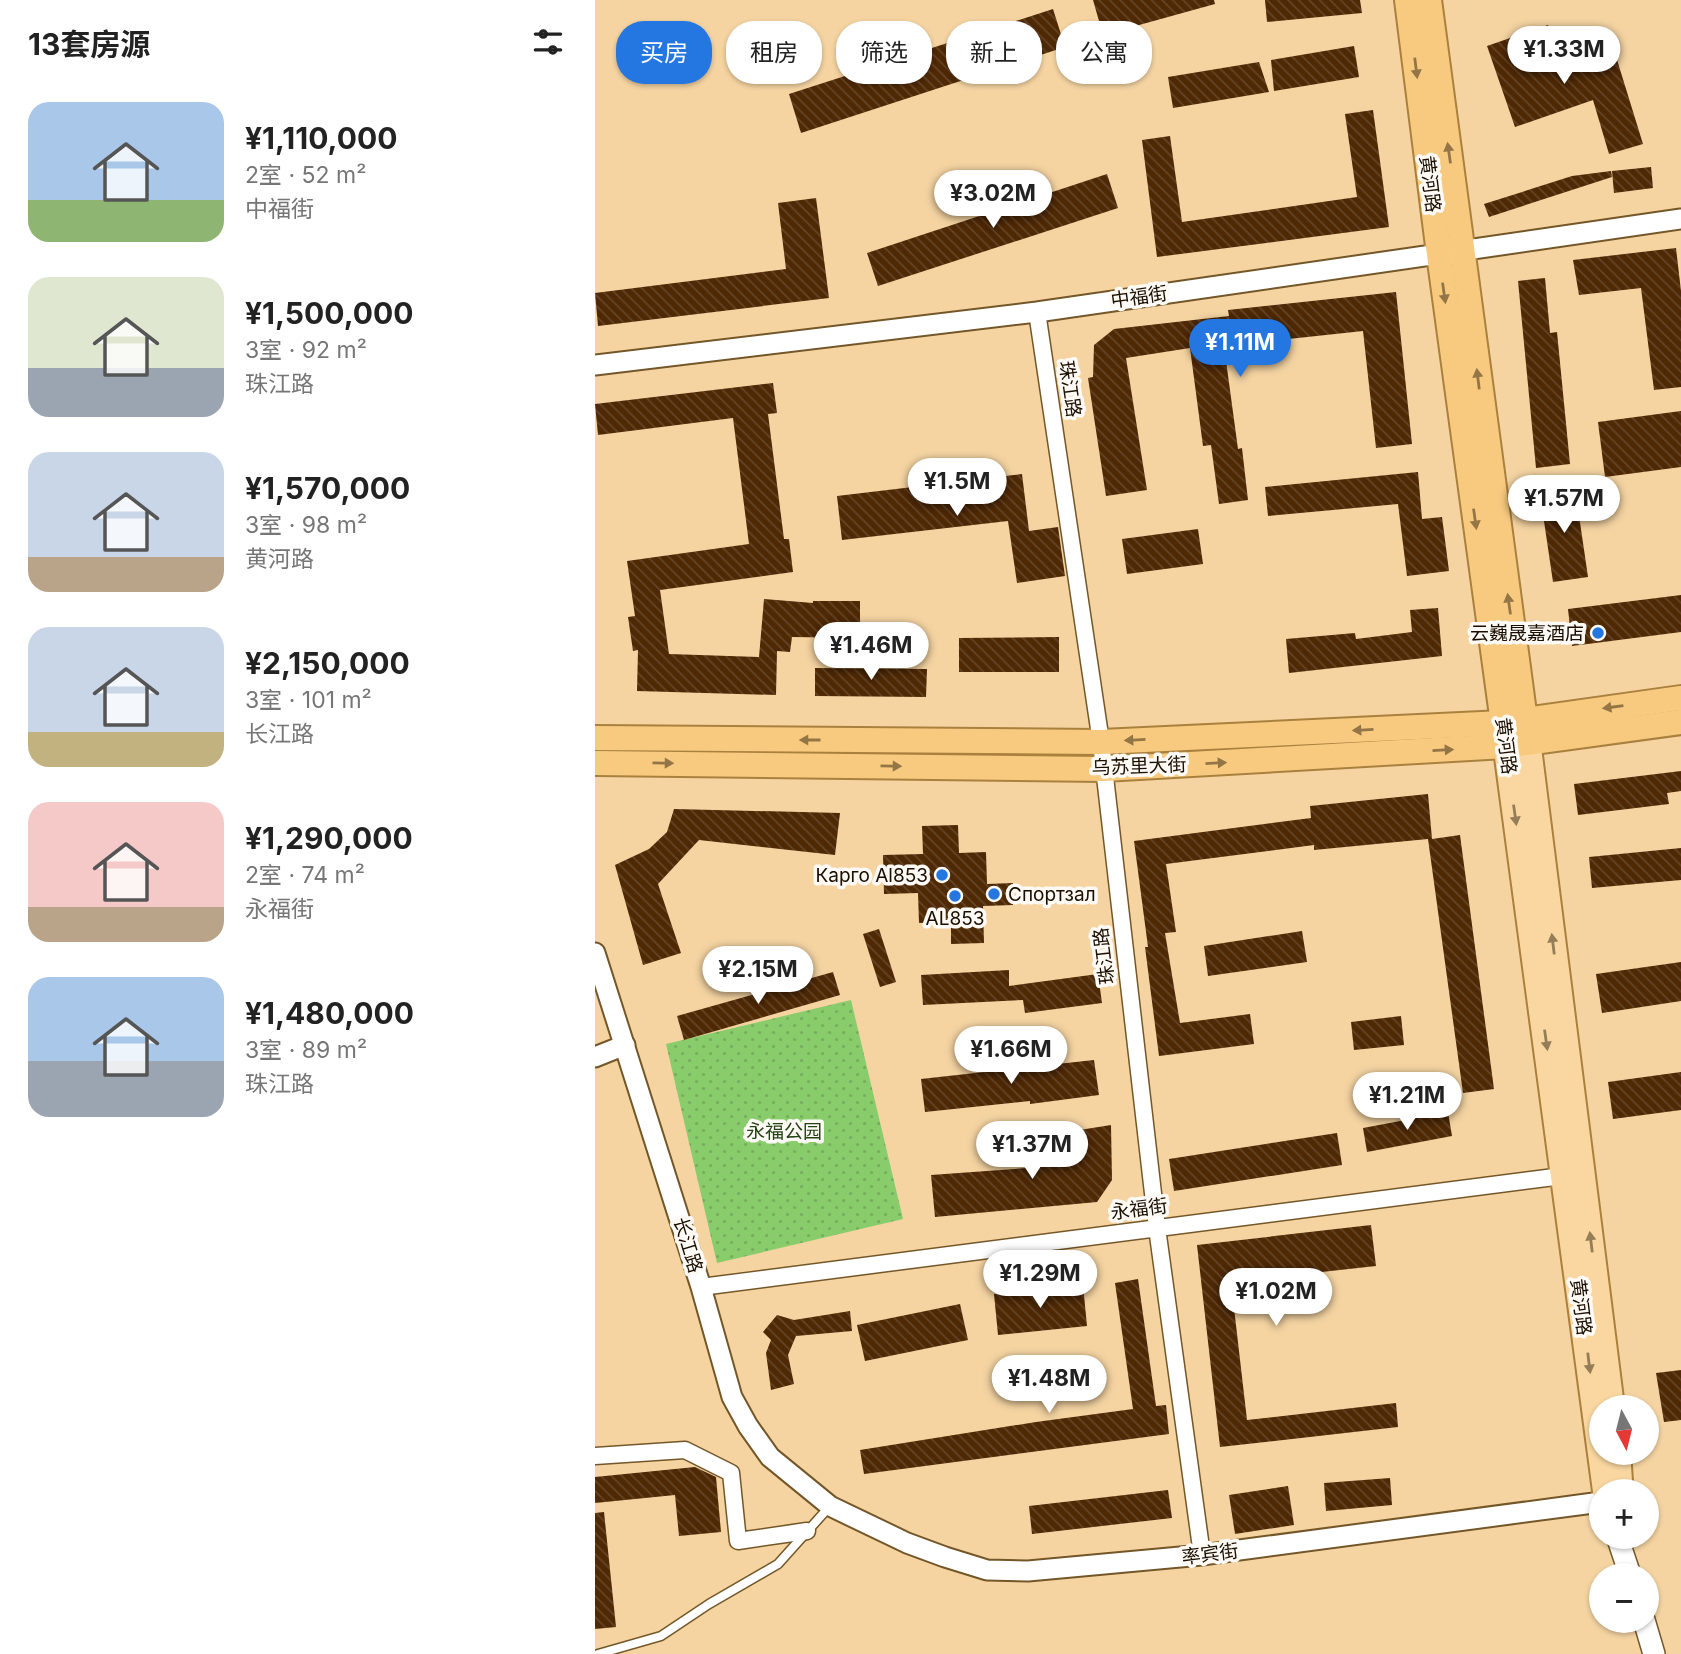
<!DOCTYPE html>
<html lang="zh">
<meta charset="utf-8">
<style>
:root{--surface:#fff;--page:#f2f2f2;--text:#222;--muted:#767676;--accent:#2477e1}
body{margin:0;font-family:Inter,"Noto Sans SC",sans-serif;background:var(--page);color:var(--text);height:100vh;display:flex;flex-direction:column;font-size:26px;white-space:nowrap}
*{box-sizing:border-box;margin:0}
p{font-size:23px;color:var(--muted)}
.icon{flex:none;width:38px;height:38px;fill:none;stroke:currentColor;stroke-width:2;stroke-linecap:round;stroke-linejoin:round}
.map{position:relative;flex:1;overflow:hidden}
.drawer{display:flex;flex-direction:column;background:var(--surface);width:595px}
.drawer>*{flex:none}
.banner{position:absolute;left:21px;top:21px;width:665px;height:63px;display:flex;gap:14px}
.needle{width:46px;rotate:173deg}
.fabs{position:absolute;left:994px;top:1395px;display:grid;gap:14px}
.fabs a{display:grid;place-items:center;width:70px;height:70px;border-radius:50%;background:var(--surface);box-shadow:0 2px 5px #0004;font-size:35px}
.price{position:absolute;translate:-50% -60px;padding:0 16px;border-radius:24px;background:#fff;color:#222;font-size:23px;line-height:46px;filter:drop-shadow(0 2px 4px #0008)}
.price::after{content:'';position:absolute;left:50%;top:42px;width:21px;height:16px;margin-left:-10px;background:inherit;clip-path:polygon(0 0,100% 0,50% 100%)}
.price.on{background:var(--accent);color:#fff}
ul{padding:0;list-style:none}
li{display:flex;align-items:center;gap:21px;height:175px;padding:0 28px}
li span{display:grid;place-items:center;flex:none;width:196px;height:140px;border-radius:21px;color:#555}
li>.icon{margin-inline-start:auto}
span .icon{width:84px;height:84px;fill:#fffc;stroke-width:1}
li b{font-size:30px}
h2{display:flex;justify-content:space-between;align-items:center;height:84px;padding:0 28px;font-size:30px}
.tag{padding:0 24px;border-radius:28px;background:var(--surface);box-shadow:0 2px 5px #0004;font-size:24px;line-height:63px}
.tag.on{background:var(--accent);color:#fff}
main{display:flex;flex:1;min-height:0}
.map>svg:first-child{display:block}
</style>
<main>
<section class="drawer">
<h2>13套房源<svg class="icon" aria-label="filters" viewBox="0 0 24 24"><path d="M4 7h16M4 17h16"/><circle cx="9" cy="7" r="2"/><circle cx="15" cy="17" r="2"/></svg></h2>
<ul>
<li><span style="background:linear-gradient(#a9c7e8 70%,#8fb573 0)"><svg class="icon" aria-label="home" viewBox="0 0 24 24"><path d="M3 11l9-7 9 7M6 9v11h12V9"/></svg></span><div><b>¥1,110,000</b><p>2室 · 52 m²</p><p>中福街</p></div></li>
<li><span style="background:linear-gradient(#dfe7d0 65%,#9aa5b1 0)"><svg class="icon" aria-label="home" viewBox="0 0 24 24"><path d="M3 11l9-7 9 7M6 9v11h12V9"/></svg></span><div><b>¥1,500,000</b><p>3室 · 92 m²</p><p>珠江路</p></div></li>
<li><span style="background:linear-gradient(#c9d6e8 75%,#b9a48a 0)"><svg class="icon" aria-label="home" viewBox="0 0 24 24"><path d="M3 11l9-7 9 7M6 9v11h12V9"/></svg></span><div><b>¥1,570,000</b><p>3室 · 98 m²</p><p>黄河路</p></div></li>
<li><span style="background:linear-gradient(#c9d6e8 75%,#c2b280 0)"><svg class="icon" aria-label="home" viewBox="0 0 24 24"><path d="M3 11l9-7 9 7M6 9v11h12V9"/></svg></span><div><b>¥2,150,000</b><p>3室 · 101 m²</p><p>长江路</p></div></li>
<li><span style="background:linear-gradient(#f6c9c9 75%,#b9a48a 0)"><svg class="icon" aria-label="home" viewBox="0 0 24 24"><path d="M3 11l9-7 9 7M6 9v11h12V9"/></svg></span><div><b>¥1,290,000</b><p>2室 · 74 m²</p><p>永福街</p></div></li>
<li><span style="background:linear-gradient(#a9c7e8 60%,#9aa5b1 0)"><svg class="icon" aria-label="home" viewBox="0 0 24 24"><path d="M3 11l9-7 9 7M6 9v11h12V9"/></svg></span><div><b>¥1,480,000</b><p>3室 · 89 m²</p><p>珠江路</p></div></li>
</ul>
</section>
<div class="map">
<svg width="1086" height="1654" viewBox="0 0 1086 1654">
<defs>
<pattern id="park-dots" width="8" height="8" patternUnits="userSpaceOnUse" patternTransform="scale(1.75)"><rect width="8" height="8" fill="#89cc6c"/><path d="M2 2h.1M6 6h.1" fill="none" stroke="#76ae5c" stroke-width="1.8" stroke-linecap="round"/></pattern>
<pattern id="building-back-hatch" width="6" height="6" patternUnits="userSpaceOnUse" patternTransform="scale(1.75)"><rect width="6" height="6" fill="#4f2804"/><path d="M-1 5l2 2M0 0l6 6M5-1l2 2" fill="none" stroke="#644527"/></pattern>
</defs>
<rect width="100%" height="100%" fill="#f5d4a2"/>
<polygon fill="url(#park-dots)" points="256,1000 308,1219 122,1263 71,1044"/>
<g fill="url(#building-back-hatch)">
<polygon points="498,0 619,0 620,4 508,35"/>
<polygon points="670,0 765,0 767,13 672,22"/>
<polygon points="458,9 470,47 206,133 194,94"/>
<polygon points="953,25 967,66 1019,50 1048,144 1014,154 998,100 920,127 892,46"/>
<polygon points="759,46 764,77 679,91 676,60"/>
<polygon points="664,62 674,92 578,108 573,77"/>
<polygon points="778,110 794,227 562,257 547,140 575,136 587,222 762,197 750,114"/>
<polygon points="1056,167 1058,188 1019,193 1017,171"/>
<polygon points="1016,171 1017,177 894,217 889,204 977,176"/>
<polygon points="512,174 523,208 283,286 272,253"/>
<polygon points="221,198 234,298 3,326 0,293 191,269 183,203"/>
<polygon points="1081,248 1086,291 1086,387 1059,390 1046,288 984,295 978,260"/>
<polygon points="950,278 955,333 962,332 975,464 941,468 923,281"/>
<polygon points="801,292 817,444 781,448 768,331 629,346 643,449 647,448 653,500 624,504 616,445 608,446 595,348 531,358 552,490 511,496 493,378 498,377 499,345 519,329 634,316 633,310"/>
<polygon points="178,383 182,413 173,414 189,539 194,539 198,572 65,590 74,654 164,657 169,599 218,603 218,601 265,601 265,638 197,637 195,652 182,651 181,695 42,691 43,650 38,651 33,617 40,616 32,561 154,544 138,418 3,435 0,404"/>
<polygon points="1086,411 1086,467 1010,477 1003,422"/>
<polygon points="823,472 827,519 847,517 854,571 812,576 803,504 673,516 670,487"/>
<polygon points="427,474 434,531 463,527 470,576 422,583 413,521 247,540 242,496"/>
<polygon points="980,488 993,577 958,582 945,494"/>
<polygon points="603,529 608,564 532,574 527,539"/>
<polygon points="1086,595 1086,632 977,646 973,609"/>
<polygon points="843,608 847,656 694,673 691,639 760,633 761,639 817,632 815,610"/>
<polygon points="464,637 464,672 364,672 364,638"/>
<polygon points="220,668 332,669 331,697 220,696"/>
<polygon points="1086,771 1086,791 1072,793 1074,804 983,815 979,784"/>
<polygon points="833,794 837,839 865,835 899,1089 868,1093 833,839 719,850 719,845 571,864 581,932 570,933 585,1023 655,1014 659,1044 564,1056 550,947 553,947 539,841 716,818 715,806"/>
<polygon points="79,809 245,813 240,855 104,840 63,884 86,953 48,965 20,865 54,849 72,832"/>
<polygon points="363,825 364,853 391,852 392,884 418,883 418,905 388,906 389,943 356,944 356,922 324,923 323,893 289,894 288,855 328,854 327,826"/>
<polygon points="1086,848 1086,880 997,888 994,857"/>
<polygon points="284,929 301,982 285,987 268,934"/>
<polygon points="707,931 712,962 613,976 609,946"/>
<polygon points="1086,962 1086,1001 1007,1013 1001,974"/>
<polygon points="414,970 414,986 503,974 507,1003 430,1013 428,1000 328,1005 326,975"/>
<polygon points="238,972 245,995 89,1040 82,1016"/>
<polygon points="806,1016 809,1045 759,1050 756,1022"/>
<polygon points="499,1060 504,1095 435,1104 435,1101 330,1112 326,1079"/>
<polygon points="1086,1072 1086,1110 1018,1119 1013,1082"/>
<polygon points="853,1112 857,1136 772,1152 768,1128"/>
<polygon points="516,1125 517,1180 502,1202 340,1217 336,1175 446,1167 471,1161 472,1132"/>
<polygon points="742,1133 747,1165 579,1191 574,1159"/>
<polygon points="776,1225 781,1266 636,1282 652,1420 801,1403 803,1427 625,1447 602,1245"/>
<polygon points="543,1279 561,1406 571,1405 574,1434 269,1474 265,1450 441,1422 538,1409 520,1283"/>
<polygon points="488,1285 492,1326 403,1335 399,1294"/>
<polygon points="365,1304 373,1340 270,1361 262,1325"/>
<polygon points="255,1311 257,1331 201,1336 193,1355 199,1384 176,1390 171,1353 176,1340 168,1332 182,1315 199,1320"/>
<polygon points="1086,1370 1086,1420 1069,1422 1061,1373"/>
<polygon points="100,1467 121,1477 126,1532 84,1536 80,1495 0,1503 0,1477"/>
<polygon points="795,1478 797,1505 731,1511 729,1483"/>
<polygon points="693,1486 699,1525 640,1534 634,1495"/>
<polygon points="573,1490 577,1518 437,1534 434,1506"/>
<polygon points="9,1512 21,1627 0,1629 0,1513"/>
</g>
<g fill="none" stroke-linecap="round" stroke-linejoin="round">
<g stroke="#745728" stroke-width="11">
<polyline id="service" points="3,1654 66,1636 114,1604 183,1564 235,1506"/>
</g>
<g stroke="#745728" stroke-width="19">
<g id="minor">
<polyline points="442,312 506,742 562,1228 607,1555"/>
<polyline points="106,1287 975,1175"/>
<polyline points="0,1456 90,1450 136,1473 143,1541 212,1531"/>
</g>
</g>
<g stroke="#745728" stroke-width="23">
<g id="tertiary">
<polyline points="0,365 442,312 1086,219"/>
<polyline points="0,953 106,1287 137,1397 153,1426 175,1457 235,1506 312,1543 350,1557 392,1570 433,1571 607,1555 1006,1502"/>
<polyline points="0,1057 30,1045"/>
</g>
</g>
<g stroke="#745728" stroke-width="24">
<g id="secondary">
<polyline points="1022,1536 1035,1575"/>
<polyline points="1049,1620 1059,1654"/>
</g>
</g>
<g stroke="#aa803e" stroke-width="28">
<g id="primary">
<polyline points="931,724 1017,1407"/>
<polyline points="908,727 1010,1491"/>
<polyline points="1018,1491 1025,1481 1023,1452"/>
</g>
</g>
<g stroke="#aa803e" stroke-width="28">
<g id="trunk">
<polyline points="812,0 844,254 908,723"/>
<polyline points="834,0 930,720"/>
<polyline points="0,738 506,742 908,723 1086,698"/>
<polyline points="0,763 509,769 910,746 1086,722"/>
</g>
</g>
<use href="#service" stroke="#fff" stroke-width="8"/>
<use href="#minor" stroke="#fff" stroke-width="16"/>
<use href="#tertiary" stroke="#fff" stroke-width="19"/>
<use href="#secondary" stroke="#fff" stroke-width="21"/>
<use href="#primary" stroke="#fad7a0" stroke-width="24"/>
<use href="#trunk" stroke="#f8ca80" stroke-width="24"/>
</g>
<defs><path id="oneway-solid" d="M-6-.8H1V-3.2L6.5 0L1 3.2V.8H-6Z" transform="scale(1.75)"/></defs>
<g fill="#947546">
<use href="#oneway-solid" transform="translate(821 68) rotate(83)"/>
<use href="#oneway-solid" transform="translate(854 153) rotate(-98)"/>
<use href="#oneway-solid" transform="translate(849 293) rotate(82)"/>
<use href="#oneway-solid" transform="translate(883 379) rotate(-97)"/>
<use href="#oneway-solid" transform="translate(880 519) rotate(82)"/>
<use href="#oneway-solid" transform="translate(914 604) rotate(-98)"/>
<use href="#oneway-solid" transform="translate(1018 707) rotate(172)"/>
<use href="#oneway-solid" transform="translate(768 730) rotate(177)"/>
<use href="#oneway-solid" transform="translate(215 740) rotate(-180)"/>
<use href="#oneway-solid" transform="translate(540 740) rotate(177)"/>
<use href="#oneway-solid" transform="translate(848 750) rotate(-3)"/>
<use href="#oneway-solid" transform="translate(68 763) rotate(1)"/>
<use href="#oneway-solid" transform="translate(621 763) rotate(-3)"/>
<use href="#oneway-solid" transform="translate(296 766) rotate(1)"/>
</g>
<g fill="#957d58">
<use href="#oneway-solid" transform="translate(920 815) rotate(82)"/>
<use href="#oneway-solid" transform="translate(958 944) rotate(-97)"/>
<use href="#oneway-solid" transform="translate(951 1040) rotate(82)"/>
<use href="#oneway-solid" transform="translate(996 1242) rotate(-97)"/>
<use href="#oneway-solid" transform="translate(994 1363) rotate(83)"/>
</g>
<g fill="#2477e1" stroke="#fdfaf5" stroke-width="2.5">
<circle cx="1003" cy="633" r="7"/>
<circle cx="347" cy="875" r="7"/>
<circle cx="399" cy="894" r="7"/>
<circle cx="360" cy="896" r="7"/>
</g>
<g text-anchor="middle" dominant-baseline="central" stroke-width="7" stroke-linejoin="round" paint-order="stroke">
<g font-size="19" fill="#1a0e00" stroke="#fdfaf5">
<text transform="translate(835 184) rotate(83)">黄河路</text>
<text transform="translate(544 297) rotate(-8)">中福街</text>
<text transform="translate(475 389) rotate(82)">珠江路</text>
<text transform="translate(911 746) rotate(83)">黄河路</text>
<text transform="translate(544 766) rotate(-2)">乌苏里大街</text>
<text transform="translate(509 956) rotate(-97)">珠江路</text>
<text transform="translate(544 1209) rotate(-7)">永福街</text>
<text transform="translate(93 1245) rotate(73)">长江路</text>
<text transform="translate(986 1307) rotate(83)">黄河路</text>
<text transform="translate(615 1554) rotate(-7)">率宾街</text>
</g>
<g font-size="19" fill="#1a0e00" stroke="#fdfaf5" text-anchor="end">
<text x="989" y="633">云巍晟嘉酒店</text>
<text x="333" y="875">Карго Al853</text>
<text x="413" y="894" text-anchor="start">Спортзал</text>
<text x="360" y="918" text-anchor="middle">AL853</text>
</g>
<g font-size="19" fill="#254217" stroke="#fdfaf5">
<text x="189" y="1131">永福公园</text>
</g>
</g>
</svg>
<div class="fabs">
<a><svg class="needle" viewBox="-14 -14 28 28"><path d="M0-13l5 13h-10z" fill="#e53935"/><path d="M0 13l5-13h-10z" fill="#767676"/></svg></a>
<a>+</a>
<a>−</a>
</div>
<b class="price" style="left:969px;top:86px">¥1.33M</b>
<b class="price" style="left:398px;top:230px">¥3.02M</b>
<b class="price on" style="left:645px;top:379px">¥1.11M</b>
<b class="price" style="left:362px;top:518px">¥1.5M</b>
<b class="price" style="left:969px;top:535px">¥1.57M</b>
<b class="price" style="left:276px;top:682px">¥1.46M</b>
<b class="price" style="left:163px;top:1006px">¥2.15M</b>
<b class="price" style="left:416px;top:1086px">¥1.66M</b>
<b class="price" style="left:812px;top:1132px">¥1.21M</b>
<b class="price" style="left:437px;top:1181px">¥1.37M</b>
<b class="price" style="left:445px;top:1310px">¥1.29M</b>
<b class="price" style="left:681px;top:1328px">¥1.02M</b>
<b class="price" style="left:454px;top:1415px">¥1.48M</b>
<div class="banner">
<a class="tag on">买房</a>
<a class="tag">租房</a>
<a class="tag">筛选</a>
<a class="tag">新上</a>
<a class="tag">公寓</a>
</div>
</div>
</main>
